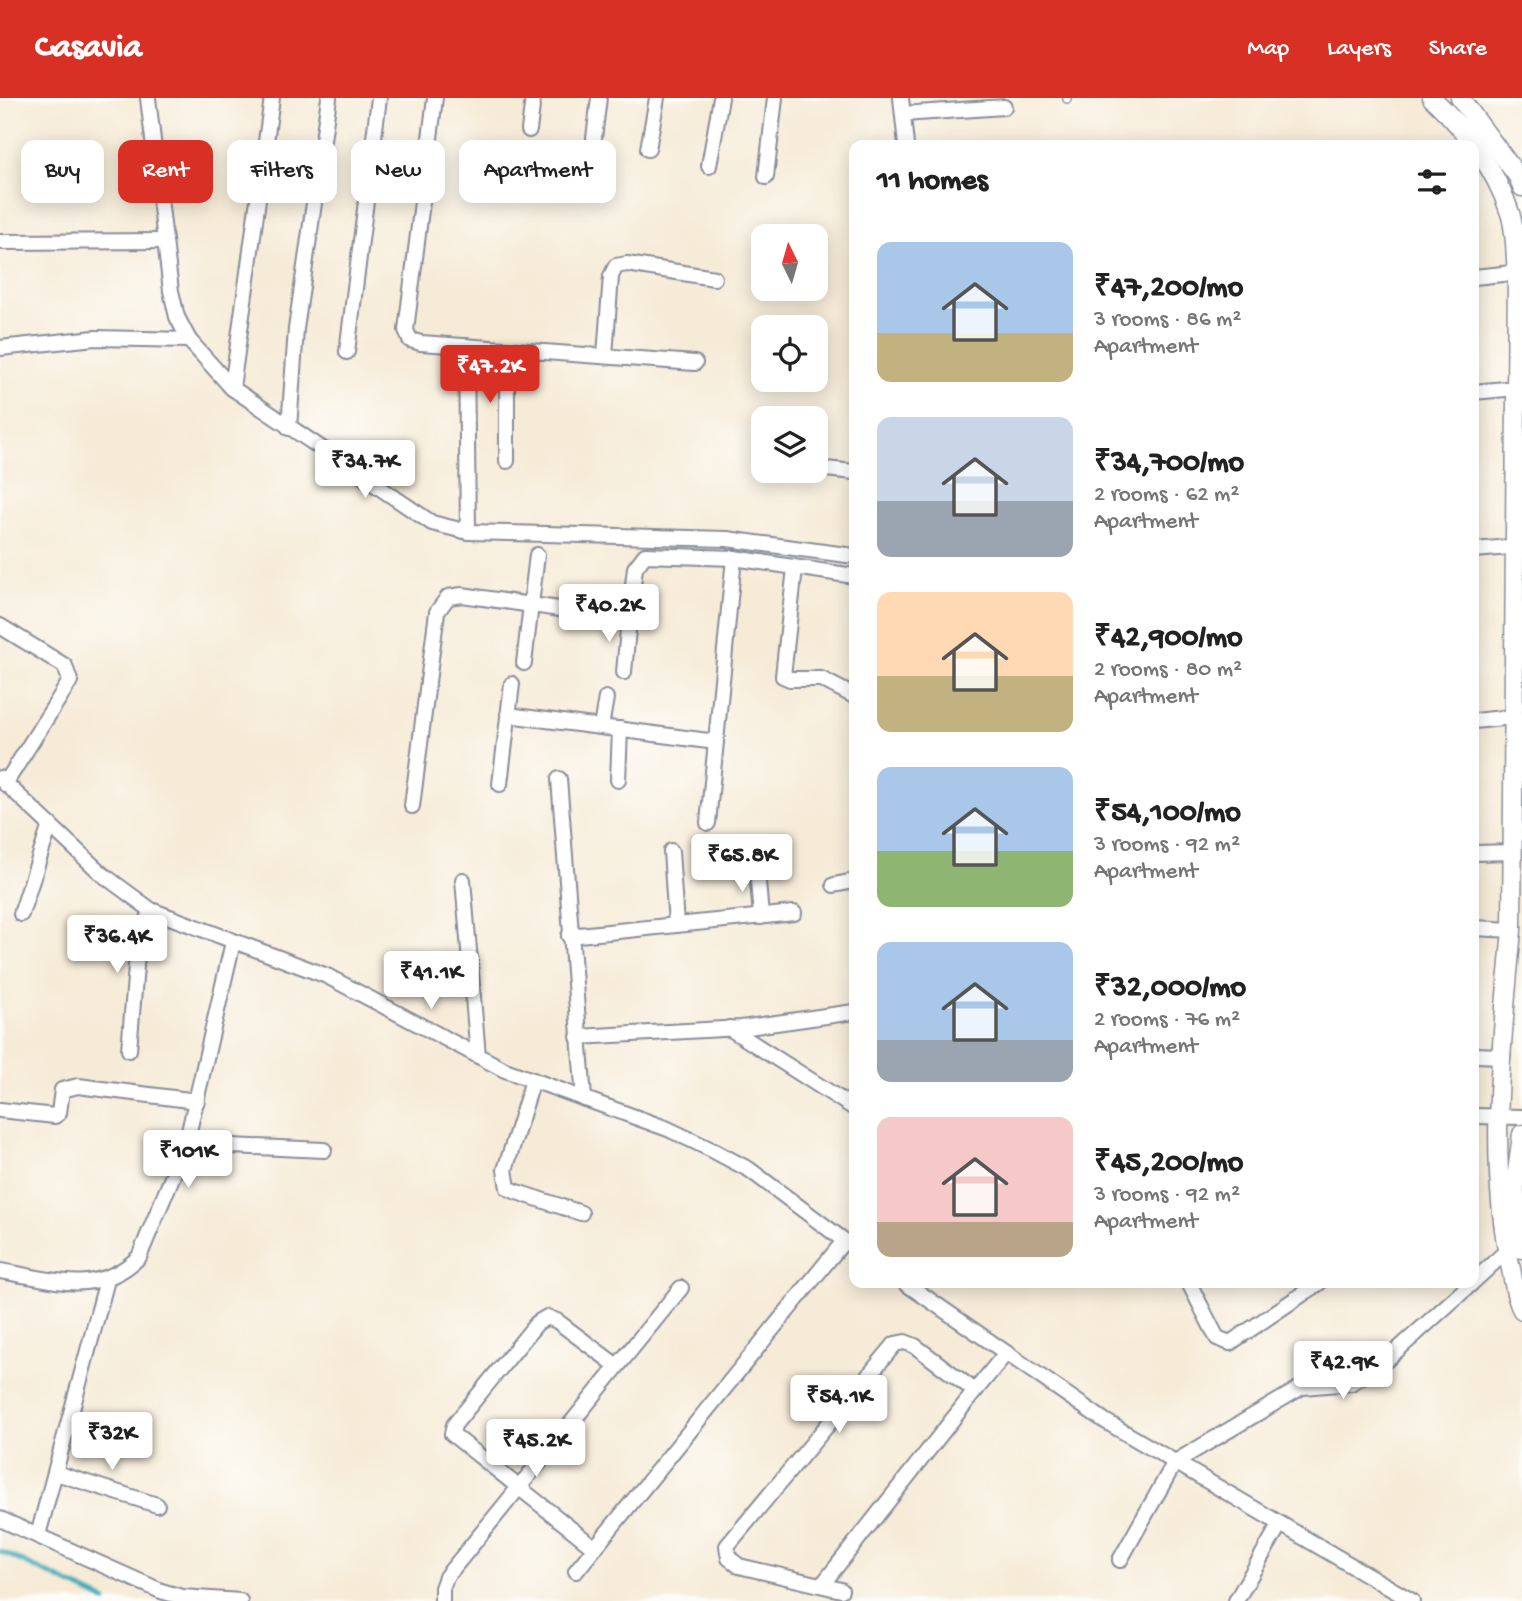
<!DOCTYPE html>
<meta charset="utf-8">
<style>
:root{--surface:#fff;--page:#f2f2f2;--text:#222;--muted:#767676;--accent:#d93025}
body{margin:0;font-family:"Gochi Hand",sans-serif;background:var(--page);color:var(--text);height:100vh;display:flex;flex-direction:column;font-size:26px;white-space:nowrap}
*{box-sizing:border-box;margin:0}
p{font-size:23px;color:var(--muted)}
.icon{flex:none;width:38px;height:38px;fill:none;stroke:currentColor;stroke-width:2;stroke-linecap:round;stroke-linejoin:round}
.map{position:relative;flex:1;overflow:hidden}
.side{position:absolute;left:849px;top:42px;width:630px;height:1148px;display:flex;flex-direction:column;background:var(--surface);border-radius:14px;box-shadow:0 4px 18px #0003}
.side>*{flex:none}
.hud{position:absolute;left:21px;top:42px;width:665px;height:63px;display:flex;gap:14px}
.needle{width:46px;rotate:355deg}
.fabs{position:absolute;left:751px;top:126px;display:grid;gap:14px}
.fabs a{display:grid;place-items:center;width:77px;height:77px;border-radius:14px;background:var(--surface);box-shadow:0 4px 18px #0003;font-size:35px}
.price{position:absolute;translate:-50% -60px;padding:0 16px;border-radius:7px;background:#fff;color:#222;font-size:23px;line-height:46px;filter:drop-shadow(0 2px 4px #0008)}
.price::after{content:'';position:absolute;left:50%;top:42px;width:21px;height:16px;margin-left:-10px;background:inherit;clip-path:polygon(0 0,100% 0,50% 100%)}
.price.current{background:var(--accent);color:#fff}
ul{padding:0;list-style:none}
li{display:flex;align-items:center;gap:21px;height:175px;padding:0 28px}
li span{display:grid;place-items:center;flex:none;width:196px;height:140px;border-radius:14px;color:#555}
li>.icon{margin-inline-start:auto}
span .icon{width:84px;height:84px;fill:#fffc;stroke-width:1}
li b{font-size:30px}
h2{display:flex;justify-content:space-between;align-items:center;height:84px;padding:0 28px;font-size:30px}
.pill{padding:0 24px;border-radius:14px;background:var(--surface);box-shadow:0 4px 18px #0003;font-size:24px;line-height:63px}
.pill.current{background:var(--accent);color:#fff}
header{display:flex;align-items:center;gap:42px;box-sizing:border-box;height:98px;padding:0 35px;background:var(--accent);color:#fff}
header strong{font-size:33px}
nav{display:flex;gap:38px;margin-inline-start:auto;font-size:24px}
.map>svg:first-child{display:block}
</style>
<header>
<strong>Casavia</strong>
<nav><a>Map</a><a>Layers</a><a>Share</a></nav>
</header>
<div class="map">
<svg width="1522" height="1503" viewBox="0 0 1522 1503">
<rect width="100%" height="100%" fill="#fdfcf7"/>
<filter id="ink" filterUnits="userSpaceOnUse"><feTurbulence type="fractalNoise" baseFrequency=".0143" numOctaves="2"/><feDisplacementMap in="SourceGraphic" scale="14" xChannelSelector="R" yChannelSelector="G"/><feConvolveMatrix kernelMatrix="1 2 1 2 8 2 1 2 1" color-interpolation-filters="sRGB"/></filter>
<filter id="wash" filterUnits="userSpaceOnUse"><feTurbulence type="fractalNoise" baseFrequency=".00686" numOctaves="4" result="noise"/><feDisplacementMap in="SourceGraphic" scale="28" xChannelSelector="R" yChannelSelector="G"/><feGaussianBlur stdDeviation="1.57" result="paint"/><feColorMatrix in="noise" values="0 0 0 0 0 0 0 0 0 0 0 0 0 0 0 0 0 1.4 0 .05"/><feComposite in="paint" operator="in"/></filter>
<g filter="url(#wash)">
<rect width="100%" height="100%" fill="#f6ebd7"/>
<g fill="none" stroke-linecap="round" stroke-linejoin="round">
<polyline stroke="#3eacbc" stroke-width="5" points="0,1453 106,1503"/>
</g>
</g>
<g filter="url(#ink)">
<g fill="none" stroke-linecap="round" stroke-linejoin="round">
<g stroke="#888d9a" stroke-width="10">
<polyline id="service" points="1067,0 1067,1"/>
</g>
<g stroke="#888d9a" stroke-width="18">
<g id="minor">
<polyline points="148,0 171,193 177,219 189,242 232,290 432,425 468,434 727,441 854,458"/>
<polyline points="435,0 406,232 410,242 421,245 695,265"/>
<polyline points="901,0 906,47"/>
<polyline points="903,16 1004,9"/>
<polyline points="529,32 533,0"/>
<polyline points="594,40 599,0"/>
<polyline points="648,51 657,0"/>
<polyline points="709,68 721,0"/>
<polyline points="766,79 775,0"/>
<polyline points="0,144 165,143"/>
<polyline points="1474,179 1522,174"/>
<polyline points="466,248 468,434"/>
<polyline points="0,250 95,240 189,242"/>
<polyline points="347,254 379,0"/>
<polyline points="605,257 611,178 616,168 627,166 714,180"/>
<polyline points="232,290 272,0"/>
<polyline points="1474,294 1516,290"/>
<polyline points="289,330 296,231 329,0"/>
<polyline points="507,363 507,251"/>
<polyline points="816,370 854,374"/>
<polyline points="1474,452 1522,448"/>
<polyline points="795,470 783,578 790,581 821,581 854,598"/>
<polyline points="0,528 65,568 70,583 5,686"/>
<polyline points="524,565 537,457"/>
<polyline points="624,574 629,521"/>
<polyline points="508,617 716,644"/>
<polyline points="1474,623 1513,619"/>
<polyline points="601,629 606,600"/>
<polyline points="0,680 102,776 151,812 327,878 505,972 668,1031 712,1052 750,1072 854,1150"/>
<polyline points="559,681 584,1001"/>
<polyline points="618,682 620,631"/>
<polyline points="500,686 512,586"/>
<polyline points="412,708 437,514 448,499 462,497 629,521 635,470 645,457 734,460"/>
<polyline points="708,725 734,460 854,478"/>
<polyline points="671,753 676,827"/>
<polyline points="1474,755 1513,754"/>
<polyline points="757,771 761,819"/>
<polyline points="463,782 478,958"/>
<polyline points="834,787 854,783"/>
<polyline points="21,816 50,727"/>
<polyline points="1474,830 1512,832"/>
<polyline points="569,838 794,815"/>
<polyline points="729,930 854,1010"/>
<polyline points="578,939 741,930 854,914"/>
<polyline points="129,952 137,856 151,812"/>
<polyline points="1474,957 1503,958"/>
<polyline points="533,982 505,1072 508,1090 517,1094 581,1115"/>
<polyline points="0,1012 55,1018 59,1015 62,992 78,988 197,1003"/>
<polyline points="1474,1018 1522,1019"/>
<polyline points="186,1046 324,1052"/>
<path d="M0,1173c52,8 97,27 139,-14l47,-113 47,-202"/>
<polyline points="1474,1183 1514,1146"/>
<polyline points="905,1185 1105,1323 1412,1503"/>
<polyline points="1189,1185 1217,1240 1230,1245 1319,1185"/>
<polyline points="56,1375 157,1407"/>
<polyline points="0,1421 161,1493 182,1499 240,1503"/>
<polyline points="38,1437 107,1182"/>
<polyline points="595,1450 452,1336 454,1327 537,1225 547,1219 557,1223 617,1268"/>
<polyline points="1120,1462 1175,1364 1302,1289 1351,1285 1383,1265 1472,1185"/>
<polyline points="576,1473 844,1143"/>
<polyline points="822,1487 975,1293"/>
<polyline points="841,1492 739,1468 729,1460 727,1448 895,1246 905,1244 915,1248 975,1293 1006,1255"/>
<polyline points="442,1503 442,1490 446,1479 681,1190"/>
<polyline points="1236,1503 1280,1426"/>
</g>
</g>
<g stroke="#888d9a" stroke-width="21">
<g id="tertiary">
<path d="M1432,0c34,32 63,70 78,115 6,18 5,41 7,59l-5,658c-10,110 -25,231 -1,339 3,13 4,29 11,41"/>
<polyline points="1460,0 1519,80 1522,89"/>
<polyline points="1522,1036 1515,1090 1522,1151"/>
</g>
</g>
<use href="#service" stroke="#fff" stroke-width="7"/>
<use href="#minor" stroke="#fff" stroke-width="14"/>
<use href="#tertiary" stroke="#fff" stroke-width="18"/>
</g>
</g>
</svg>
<div class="fabs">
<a><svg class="needle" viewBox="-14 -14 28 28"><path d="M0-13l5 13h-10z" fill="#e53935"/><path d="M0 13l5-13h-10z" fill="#767676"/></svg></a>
<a><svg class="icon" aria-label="locate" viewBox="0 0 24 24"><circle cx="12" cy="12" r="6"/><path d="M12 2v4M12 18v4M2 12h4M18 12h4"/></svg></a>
<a><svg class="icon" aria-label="layers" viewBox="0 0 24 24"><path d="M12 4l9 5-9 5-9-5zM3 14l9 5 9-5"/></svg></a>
</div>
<b class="price current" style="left:490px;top:307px">₹47.2K</b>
<b class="price" style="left:365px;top:402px">₹34.7K</b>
<b class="price" style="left:609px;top:546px">₹40.2K</b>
<b class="price" style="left:742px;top:796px">₹65.8K</b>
<b class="price" style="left:117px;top:877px">₹36.4K</b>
<b class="price" style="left:431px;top:913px">₹41.1K</b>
<b class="price" style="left:188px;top:1092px">₹101K</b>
<b class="price" style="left:1343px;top:1303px">₹42.9K</b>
<b class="price" style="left:839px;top:1337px">₹54.1K</b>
<b class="price" style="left:112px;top:1374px">₹32K</b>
<b class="price" style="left:536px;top:1381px">₹45.2K</b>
<div class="hud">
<a class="pill">Buy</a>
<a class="pill current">Rent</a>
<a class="pill">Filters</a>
<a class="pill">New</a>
<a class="pill">Apartment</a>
</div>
<section class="side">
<h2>11 homes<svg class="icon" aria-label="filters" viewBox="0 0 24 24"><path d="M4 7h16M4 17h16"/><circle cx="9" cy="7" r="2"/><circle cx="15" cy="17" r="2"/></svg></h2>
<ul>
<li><span style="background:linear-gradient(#a9c7e8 65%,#c2b280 0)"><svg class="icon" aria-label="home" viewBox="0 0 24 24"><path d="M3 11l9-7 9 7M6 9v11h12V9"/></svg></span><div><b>₹47,200/mo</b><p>3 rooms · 86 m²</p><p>Apartment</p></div></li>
<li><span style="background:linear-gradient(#c9d6e8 60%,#9aa5b1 0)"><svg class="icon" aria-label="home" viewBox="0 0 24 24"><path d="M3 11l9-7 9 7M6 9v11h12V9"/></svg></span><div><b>₹34,700/mo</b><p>2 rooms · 62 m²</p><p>Apartment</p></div></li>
<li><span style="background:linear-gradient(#ffd9b3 60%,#c2b280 0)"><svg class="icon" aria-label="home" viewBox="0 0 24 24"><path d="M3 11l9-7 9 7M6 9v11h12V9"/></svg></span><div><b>₹42,900/mo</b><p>2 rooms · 80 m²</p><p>Apartment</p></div></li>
<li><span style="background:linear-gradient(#a9c7e8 60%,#8fb573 0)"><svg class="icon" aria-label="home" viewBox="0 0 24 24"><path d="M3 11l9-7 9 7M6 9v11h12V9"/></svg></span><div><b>₹54,100/mo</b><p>3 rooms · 92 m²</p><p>Apartment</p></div></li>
<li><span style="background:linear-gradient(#a9c7e8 70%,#9aa5b1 0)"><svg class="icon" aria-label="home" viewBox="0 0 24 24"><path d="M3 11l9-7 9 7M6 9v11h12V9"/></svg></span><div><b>₹32,000/mo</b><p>2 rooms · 76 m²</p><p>Apartment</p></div></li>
<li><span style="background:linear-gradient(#f6c9c9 75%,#b9a48a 0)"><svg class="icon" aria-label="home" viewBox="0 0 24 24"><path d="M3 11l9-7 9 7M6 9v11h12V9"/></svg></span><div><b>₹45,200/mo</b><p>3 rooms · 92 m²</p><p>Apartment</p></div></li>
</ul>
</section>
</div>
